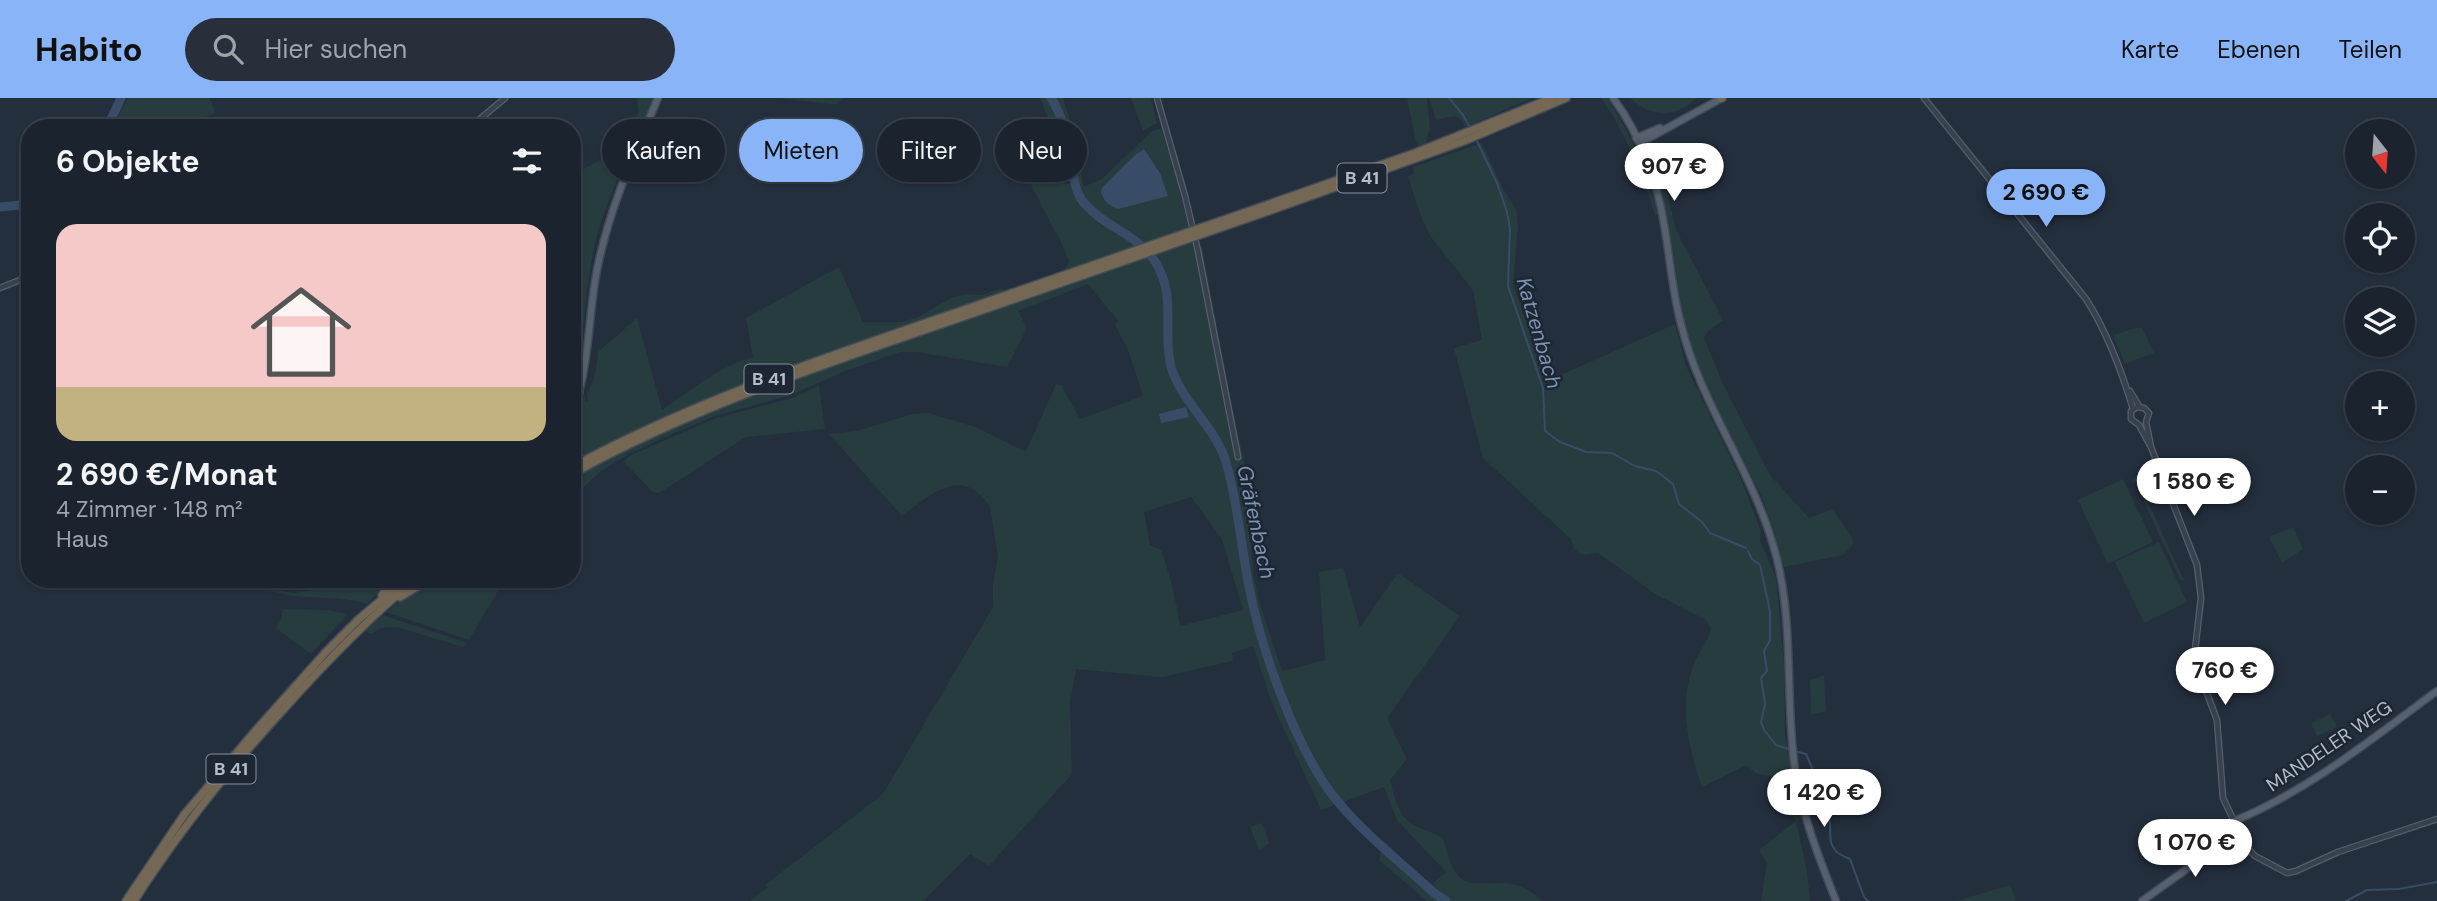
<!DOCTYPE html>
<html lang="de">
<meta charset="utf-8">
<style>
:root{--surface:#1b232e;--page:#282f3a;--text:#f1f3f6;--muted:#a0a4aa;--line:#39404a;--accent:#8ab4f8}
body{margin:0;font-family:"DM Sans",sans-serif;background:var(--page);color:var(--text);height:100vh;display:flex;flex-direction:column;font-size:26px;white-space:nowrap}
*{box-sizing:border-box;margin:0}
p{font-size:23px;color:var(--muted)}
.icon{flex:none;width:38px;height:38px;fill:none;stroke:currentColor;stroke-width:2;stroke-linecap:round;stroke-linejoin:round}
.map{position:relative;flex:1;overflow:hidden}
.panel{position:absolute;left:21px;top:21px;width:560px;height:469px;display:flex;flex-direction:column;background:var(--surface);border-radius:28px;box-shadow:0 2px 5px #0004,0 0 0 2px var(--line)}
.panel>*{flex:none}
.top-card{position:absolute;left:602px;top:21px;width:665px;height:63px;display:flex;gap:14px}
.needle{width:46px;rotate:163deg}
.tools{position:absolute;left:2345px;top:21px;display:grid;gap:14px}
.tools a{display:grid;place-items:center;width:70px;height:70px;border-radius:50%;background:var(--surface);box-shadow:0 2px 5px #0004,0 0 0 2px var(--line);font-size:35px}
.price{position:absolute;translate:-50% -60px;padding:0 16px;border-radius:24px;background:#fff;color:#222;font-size:23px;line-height:46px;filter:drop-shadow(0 2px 4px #0008)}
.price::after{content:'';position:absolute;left:50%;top:42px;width:21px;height:16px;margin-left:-10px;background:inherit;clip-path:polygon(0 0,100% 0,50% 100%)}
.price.current{background:var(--accent);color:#111}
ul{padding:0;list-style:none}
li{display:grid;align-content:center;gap:14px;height:371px;padding:0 35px}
li span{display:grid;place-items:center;height:217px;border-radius:21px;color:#555}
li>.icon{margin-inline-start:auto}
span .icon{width:126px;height:126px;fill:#fffc;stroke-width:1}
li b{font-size:30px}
h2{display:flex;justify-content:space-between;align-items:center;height:84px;padding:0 35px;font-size:30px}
.tag{padding:0 24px;border-radius:32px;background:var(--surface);box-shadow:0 2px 5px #0004,0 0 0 2px var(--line);font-size:24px;line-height:63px}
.tag.current{background:var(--accent);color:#111}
header{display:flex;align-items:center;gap:42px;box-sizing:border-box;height:98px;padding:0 35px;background:var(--accent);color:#111}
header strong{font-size:33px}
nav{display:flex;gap:38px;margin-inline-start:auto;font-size:24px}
.search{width:490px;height:63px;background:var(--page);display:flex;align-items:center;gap:18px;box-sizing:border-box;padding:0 24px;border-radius:38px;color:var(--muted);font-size:26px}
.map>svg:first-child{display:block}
</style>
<header>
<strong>Habito</strong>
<div class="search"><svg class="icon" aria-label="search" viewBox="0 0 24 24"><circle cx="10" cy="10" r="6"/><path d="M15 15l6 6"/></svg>Hier suchen</div>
<nav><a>Karte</a><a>Ebenen</a><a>Teilen</a></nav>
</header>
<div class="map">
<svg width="2437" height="803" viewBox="0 0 2437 803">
<rect width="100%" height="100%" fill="#242f3e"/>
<g fill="#263c3f" fill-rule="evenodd">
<polygon points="128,0 209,0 215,12 213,16 179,30 112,30"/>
<path d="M637,0h17c-21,49 -48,98 -60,150 -10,45 -10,93 -19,138h-3v-211l43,-23 2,-12 3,-4 -1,-11 10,-1 10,-11z"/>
<polygon points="779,0 843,0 836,6 830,6"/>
<path d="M1040,0h23l17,57 3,32 19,-8 50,-48 9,-3 15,48 17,69 9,1 30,160 26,120 -9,1 5,51 5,23 23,70 43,-11 -6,-88 24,-4 17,59 38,-54 62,43 -73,102 20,41 -17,21c4,15 8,35 22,44 10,6 21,8 31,14 3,10 6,23 11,32 13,21 30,11 49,13 16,1 28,7 39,18h-115l-48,-41 5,-19 46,45 16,-14 -49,-52 -13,-33 -63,23 -50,-109 -18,-55 -21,7 1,8 -71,16 -86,-8 -6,34 2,71 -83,92 -19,-12 -47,47h-174l19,-14 -3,-2 118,-91 110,-187v-24l5,-27 -8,-49c-27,-43 -59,-13 -88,9l-73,-82 28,-3 55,-17 16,-1 47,14 51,25 30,-68 5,1 19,34 63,-23 -15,-46 -13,-25 3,-4 -30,-37 -70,27 9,17 -20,39 -90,-15h-17l-55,19 -54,24 -76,21 -50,21 -38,18 -26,16 -29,27v-83l9,-20h4l1,7 2,-1 -1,-8c8,-12 10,-27 11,-41l39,-34 25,92c28,-19 59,-45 91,-53l-7,-39 93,-51 24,55h38l15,-4 37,-21 14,-3 16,1 19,-7 3,3 60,-22 4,-8 -6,-15 -32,-61 3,-4 36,3 -2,-14zM1144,51l16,24 -57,15 32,-33zM1191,399l31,42 21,71 -63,16c-4,-27 -10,-51 -19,-76l-11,-5 -6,-33z"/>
<polygon points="1131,0 1151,0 1157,25 1143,33"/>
<polygon points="1407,0 1427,0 1430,30 1425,46 1418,47 1416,44"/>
<polygon points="1429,0 1532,0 1465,29 1461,21 1454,18 1436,22"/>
<path d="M1601,0h6c24,36 41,75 51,117h-3c-13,-41 -29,-82 -54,-117z"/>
<path d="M1630,0h66c-19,21 -46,19 -66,0z"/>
<path d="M1482,45l20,44 14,22 2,17 -5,58 34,97 128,-57 11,42 54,111 21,54 -1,9 16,38 8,88 1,70 18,83 -7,2 11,50 3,30h-49l6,-38 -8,-13 37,-29 -23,-44 -17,-4 -10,-8 -44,22c-13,-37 -23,-80 -10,-118 4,-14 15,-25 19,-40l-5,-9 -49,-25 -59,-42 -16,2 -8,-6 -3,-10 -88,-81 -29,-110 28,-8 -9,-50 -43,-54 -8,-17 -14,-42 6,-3 -1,-7z"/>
<polygon points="1660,66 1676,132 1723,222 1707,234 1704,240 1723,286 1770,377 1809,420 1832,411 1852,439 1853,447 1843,457 1784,469 1773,430 1761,397 1708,292 1689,243 1682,215 1669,126 1655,67"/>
<polygon points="2136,230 2142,230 2154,255 2125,266 2113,237"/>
<polygon points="819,288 825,331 746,339 659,395 653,394 624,364 629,358 716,320 792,300"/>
<polygon points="2145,374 2153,379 2156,390 2140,389 2140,386 2131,384 2137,376"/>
<polygon points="2123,381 2153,444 2108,466 2078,402"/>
<polygon points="2146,400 2184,482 2181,483 2143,402"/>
<polygon points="2293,429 2303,451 2282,465 2269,439"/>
<polygon points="2159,444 2187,504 2144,525 2115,464"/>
<path d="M372,481h19l-24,25c-43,-13 -77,3 -118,-24l27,10 18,3 46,-8 25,3z"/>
<polygon points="434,481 505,481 469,542 386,514 399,503"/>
<polygon points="283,511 328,512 344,515 346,518 311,556 276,530 281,521"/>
<polygon points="382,517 467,545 463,549 397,529 380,530 371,536 365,533"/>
<polygon points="1824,577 1826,613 1811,617 1810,582"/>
<polygon points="2330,616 2337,629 2317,638 2311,625"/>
<polygon points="1262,725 1269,745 1259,752 1250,729"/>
<polygon points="2010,787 2016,803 1956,803"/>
</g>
<g fill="#394c67">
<path d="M1144,51l16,24 8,23 -50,13c-9,-4 -14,-7 -17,-17l1,-4 33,-33z"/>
<polygon points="1186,309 1189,319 1161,325 1159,316"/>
</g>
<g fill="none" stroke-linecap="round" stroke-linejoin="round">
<g stroke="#394c67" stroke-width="2">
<polyline points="1449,0 1463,17 1469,28"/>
<polyline points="1475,39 1497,85 1507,114 1510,131 1508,188 1543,290 1545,333 1560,344 1586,354 1612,355 1635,368 1656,373 1673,386 1679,406 1702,424 1710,435 1746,450"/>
<polyline points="1748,453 1752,461 1760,467 1770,513 1770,542 1764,553 1767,573 1761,580 1765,606 1761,624 1764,632 1776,647 1789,651"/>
<path d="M1794,653l12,3c8,18 23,51 24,70 1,10 -2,17 5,26 3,4 10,7 15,9l14,38 4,4"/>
<polyline points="2346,803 2367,792 2399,791 2437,784"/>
</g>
<g stroke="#394c67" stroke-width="9">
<path d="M1051,0c11,17 17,41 20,60 2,14 3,34 13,45 24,28 62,32 77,70 13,29 2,63 10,94 11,36 44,59 55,95 12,41 15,84 23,125 12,61 45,156 82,206 28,37 68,68 102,99l13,9"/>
<polyline points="107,30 121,0"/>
<polyline points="0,109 20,107 30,101"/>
</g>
<g stroke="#565f6c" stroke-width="7">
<g id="minor">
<polyline points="1157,0 1185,98 1198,153 1238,359"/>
<path d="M1924,0l162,201c21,33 36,73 47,110"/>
<polyline points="466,30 480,21 505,0"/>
<polyline points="0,190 30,178"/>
<polyline points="2130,293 2139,308"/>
<polyline points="2151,349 2146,324 2149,315 2144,310 2137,309 2131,313 2131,321 2139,327 2151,349 2197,467 2201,500 2194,561 2217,622 2223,700 2234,723"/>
<polyline points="2237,740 2255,758 2287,775 2296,773 2338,754 2437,721"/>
</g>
</g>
<g stroke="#414a57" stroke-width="9">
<g id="major">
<path d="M1613,0c27,36 44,82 51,126 6,33 8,67 17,100 20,83 75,150 96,235 17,69 8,140 18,210 7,46 24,89 41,132"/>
<polyline points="1636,40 1660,30"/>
<polyline points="1638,43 1649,40 1722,0"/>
<path d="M579,294c11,-40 10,-82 18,-122 12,-61 37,-116 61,-172"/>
<path d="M2142,803l63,-45 32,-18 -3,-17c74,-30 139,-83 203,-130"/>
</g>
</g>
<g stroke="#434c59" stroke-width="10">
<g id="highway">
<polyline points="1721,0 1722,0"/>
<polyline points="1258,110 1415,55 1552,0"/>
<polyline points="1260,116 1464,43 1566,0"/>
<polyline points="572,311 579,294"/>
<path d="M572,369c127,-69 264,-113 400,-160"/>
<path d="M572,376c126,-70 266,-114 402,-161"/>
<polyline points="382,497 394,481"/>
<polyline points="400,499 430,481"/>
<polyline points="126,803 184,717 257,631 325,555 359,521 406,481"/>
<path d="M134,803c44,-69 93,-130 148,-190 42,-47 85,-92 134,-132"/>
</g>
</g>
<use href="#minor" stroke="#38414e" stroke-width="4.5"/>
<use href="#major" stroke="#56606e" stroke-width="6"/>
<use href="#highway" stroke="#746855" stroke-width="7"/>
<g stroke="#434c59" stroke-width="10" stroke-linecap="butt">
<g id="highway-bridge">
<polyline points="972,209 1258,110"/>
<polyline points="974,215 1260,116"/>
</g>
</g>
<use href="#highway-bridge" stroke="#746855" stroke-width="7"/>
</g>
<g text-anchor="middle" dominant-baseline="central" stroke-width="5" stroke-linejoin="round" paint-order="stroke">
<g fill="#1d2633" stroke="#878f9c" stroke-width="2">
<rect x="1337.5" y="65.5" width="49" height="29" rx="5"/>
<rect x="744.5" y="266.5" width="49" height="29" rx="5"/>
<rect x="206.5" y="656.5" width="49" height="29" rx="5"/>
</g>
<g font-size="18" font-weight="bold" fill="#b4bcc9">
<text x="1362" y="80">B 41</text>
<text x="769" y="281">B 41</text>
<text x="231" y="671">B 41</text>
</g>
<g font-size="19" fill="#b4bcc9" stroke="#1d2633">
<text transform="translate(2329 648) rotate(-34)">MANDELER WEG</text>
</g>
<g font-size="21" font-style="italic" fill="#7c92b1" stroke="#1d2633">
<text transform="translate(1539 235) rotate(74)">Katzenbach</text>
<text transform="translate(1256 424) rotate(78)">Gräfenbach</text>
</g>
</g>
</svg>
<div class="tools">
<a><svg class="needle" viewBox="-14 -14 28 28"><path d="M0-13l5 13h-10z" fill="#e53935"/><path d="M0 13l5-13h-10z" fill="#a0a4aa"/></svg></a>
<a><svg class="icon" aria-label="locate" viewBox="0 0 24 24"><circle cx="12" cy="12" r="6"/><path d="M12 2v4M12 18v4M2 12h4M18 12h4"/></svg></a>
<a><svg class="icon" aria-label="layers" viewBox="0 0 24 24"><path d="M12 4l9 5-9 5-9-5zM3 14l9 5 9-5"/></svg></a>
<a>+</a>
<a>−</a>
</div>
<b class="price" style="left:1674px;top:105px">907 €</b>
<b class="price current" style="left:2046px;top:131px">2 690 €</b>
<b class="price" style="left:2194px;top:420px">1 580 €</b>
<b class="price" style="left:2225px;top:609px">760 €</b>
<b class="price" style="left:1824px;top:731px">1 420 €</b>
<b class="price" style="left:2195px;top:781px">1 070 €</b>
<div class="top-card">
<a class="tag">Kaufen</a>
<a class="tag current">Mieten</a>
<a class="tag">Filter</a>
<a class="tag">Neu</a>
</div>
<section class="panel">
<h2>6 Objekte<svg class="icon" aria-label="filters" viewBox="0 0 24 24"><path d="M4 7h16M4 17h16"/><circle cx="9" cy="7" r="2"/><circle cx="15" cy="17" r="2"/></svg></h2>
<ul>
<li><span style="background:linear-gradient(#f6c9c9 75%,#c2b280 0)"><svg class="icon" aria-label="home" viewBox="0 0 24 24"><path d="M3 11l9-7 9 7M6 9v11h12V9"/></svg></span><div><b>2 690 €/Monat</b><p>4 Zimmer · 148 m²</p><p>Haus</p></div></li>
</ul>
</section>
</div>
